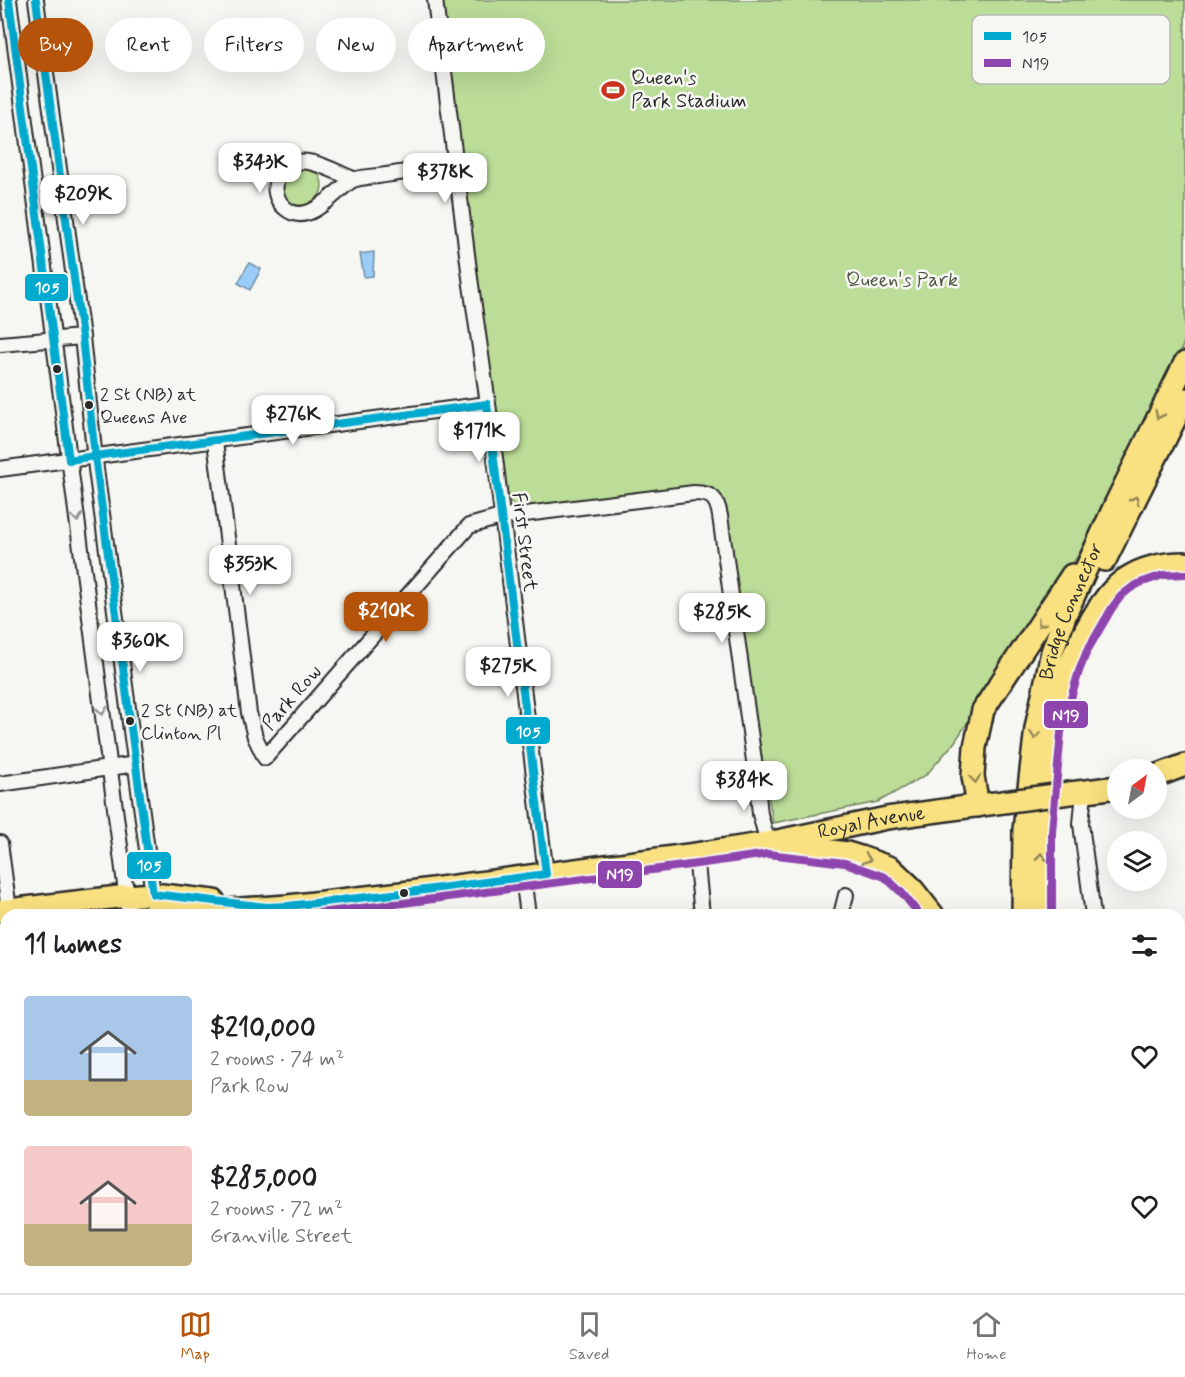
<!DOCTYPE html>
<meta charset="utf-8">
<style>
:root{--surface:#fff;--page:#f2f2f2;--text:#202124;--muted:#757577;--line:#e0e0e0;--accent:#b45309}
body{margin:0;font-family:Mynerve,sans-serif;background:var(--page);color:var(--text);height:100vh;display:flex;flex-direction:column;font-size:22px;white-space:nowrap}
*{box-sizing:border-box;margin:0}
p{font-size:20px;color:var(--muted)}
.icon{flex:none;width:33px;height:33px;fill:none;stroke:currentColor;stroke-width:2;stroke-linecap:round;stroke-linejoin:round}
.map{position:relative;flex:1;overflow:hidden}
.drawer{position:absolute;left:0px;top:909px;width:1185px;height:384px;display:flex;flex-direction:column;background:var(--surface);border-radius:18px 18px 0 0;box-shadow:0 6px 24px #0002}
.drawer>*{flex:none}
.hud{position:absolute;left:18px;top:18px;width:600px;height:54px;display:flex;gap:12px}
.needle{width:39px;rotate:32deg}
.tools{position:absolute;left:1107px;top:759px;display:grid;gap:12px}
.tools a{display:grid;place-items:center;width:60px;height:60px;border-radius:50%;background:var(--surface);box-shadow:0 6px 24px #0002;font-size:30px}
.price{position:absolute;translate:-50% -51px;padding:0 14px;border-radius:12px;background:#fff;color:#222;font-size:20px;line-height:39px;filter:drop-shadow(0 2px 3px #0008)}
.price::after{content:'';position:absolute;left:50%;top:36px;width:18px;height:14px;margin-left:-9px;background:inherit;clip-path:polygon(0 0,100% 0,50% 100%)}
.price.selected{background:var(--accent);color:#fff}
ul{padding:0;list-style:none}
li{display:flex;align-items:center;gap:18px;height:150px;padding:0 24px}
li span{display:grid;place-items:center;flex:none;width:168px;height:120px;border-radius:6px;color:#555}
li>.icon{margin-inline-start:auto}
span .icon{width:72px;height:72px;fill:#fffc;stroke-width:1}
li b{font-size:26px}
h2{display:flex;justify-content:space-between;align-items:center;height:72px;padding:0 24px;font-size:26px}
.pill{padding:0 21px;border-radius:27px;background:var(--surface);box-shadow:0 6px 24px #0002;font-size:21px;line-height:54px}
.pill.selected{background:var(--accent);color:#fff}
.tabs{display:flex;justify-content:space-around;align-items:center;height:84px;border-top:2px solid var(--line);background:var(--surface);font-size:16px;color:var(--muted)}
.tabs a{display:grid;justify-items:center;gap:3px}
.tabs .selected{color:var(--accent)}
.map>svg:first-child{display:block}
</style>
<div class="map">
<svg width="1185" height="1293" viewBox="0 0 1185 1293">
<rect width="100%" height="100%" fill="#f6f6f2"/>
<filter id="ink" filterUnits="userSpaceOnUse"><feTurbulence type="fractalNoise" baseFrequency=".0167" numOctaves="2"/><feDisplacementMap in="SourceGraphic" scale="12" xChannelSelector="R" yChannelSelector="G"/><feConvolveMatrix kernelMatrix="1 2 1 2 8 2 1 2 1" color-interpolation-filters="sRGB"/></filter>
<g filter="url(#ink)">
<g fill="#bbdd97" stroke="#738461" stroke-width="1.5">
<path d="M441,0h744v339l-6,17 -100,198 -125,189 -28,32 -48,27 -105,21 -55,-330 -198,13c-8,0 -11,-4 -13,-12z"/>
<path d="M295,166c5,1 14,0 19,3 2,1 5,5 6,8 11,24 -27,40 -37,17 -2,-4 -1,-10 -1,-14z"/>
<polygon points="300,1287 629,1287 638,1293 310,1293"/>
</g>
<g fill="#9accf7" stroke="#6e8ca5" stroke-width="1.5">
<polygon points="374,252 373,276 364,277 360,254"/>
<polygon points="249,263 261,269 250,290 238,283"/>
</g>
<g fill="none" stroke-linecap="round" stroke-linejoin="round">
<g stroke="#2b2b2b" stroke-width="18">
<g id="minor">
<polyline points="9,0 129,915"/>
<polyline points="36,0 82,337 96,469 154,902"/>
<polyline points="435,0 470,278 491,425 546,874"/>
<path d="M353,179c-18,-7 -51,-28 -68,-11 -5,4 -8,9 -9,15 -2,10 2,19 9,25 23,20 48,-15 66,-27 7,-4 19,-4 27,-5 26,-4 52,-7 77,-11"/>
<polyline points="0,344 82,337"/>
<path d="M215,441l34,272 6,24 10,21 204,-232 32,-9 193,-24c18,0 23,5 26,23l36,259 4,39 8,29"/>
<polyline points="0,469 487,404"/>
<polyline points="0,784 136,764"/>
<polyline points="1084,792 1081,824 1093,915"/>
<polyline points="0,843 9,910"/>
<polyline points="696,854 702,915"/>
<polyline points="523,877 528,915"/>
<polyline points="841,915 846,895"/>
<polyline points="1179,1059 1185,1058"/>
<polyline points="0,1186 6,1186"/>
<polyline points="648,1287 656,1293"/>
<polyline points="804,1287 809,1293"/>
<polyline points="162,1293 174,1292"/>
</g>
</g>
<g stroke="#2b2b2b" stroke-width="21">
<g id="tertiary">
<polyline points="1179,1189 1185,1179"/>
<polyline points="1099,1293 1107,1287"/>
</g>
</g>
<g stroke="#2b2b2b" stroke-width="26">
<g id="primary">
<polyline points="1105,560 1185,399"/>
<path d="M1060,698c3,-10 6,-21 9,-31 10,-27 33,-74 58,-89 17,-11 38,-15 58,-15"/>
<polyline points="1156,776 1185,765"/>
<polyline points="1070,793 1118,787"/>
<polyline points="978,806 973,776 975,747 983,710 1072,575"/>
<polyline points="783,845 847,853 860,857 891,868 910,886 933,915"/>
<polyline points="0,911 127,896 153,894 214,901"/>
<path id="s1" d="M150,915l138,-9 114,-13 294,-39 72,-11 119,-25 116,-16"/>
<path id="s2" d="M1023,915l1,-85 12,-102 16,-76 14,-39 50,-110 69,-140"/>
<polyline points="1041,915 1041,831 1051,730 1058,684"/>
<polyline points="0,934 6,933"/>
<polyline points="1179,1260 1185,1269"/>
<polyline points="1172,1287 1176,1293"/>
</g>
</g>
<use href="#minor" stroke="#f6f6f2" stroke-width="14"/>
<use href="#tertiary" stroke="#f6f6f2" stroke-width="16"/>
<use href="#primary" stroke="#f9e181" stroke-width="21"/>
<g stroke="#2b2b2b" stroke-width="26" stroke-linecap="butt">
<polyline id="primary-bridge" points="1003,802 1070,793"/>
</g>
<use href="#primary-bridge" stroke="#f9e181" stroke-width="21"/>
<g stroke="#f6f6f2" stroke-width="12">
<g id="bus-1">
<polyline points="9,0 69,460 95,456"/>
<polyline points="36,0 82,337 95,456"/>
<polygon points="487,404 546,874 402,893 288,906 267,907 153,894 95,456"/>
</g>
</g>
<g stroke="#f6f6f2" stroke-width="12">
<g id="bus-2">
<polyline points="302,915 403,903 697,864 768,854 845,863 885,877 902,893 920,915"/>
<polyline points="1052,915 1052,832 1061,732 1079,671 1087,651 1112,608 1121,596 1131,588 1140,583 1163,575 1185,574"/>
</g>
</g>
<use href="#bus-1" stroke="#00a9ce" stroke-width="8"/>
<use href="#bus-2" stroke="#8e44ad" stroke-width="8"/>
</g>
<defs><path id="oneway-chevron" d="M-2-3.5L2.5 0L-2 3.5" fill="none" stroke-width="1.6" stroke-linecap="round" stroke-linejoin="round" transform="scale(1.5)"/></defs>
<g stroke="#928656">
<use href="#oneway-chevron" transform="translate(1159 415) rotate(116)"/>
<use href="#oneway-chevron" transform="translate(1135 500) rotate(-64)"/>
<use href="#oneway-chevron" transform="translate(1041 623) rotate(123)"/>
<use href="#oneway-chevron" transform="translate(1035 735) rotate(97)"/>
<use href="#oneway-chevron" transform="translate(975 779) rotate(86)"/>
<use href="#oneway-chevron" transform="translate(1041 857) rotate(-90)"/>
<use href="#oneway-chevron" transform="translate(867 859) rotate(20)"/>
</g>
<g stroke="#90908e">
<use href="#oneway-chevron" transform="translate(77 518) rotate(83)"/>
<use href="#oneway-chevron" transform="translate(102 711) rotate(83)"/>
</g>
</g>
<defs>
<g id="stadium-bare" transform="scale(1.8)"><path d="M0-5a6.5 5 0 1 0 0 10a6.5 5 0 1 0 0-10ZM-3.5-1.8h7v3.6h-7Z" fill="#c8321e" stroke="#f6f6f2" stroke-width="2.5" paint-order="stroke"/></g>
</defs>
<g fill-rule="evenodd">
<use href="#stadium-bare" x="613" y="90"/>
</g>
<g fill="#2b2b2b" stroke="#f6f6f2" stroke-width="2">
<circle cx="57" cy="369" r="5"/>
<circle cx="89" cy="405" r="5"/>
<circle cx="130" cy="721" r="5"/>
<circle cx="404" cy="893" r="5"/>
</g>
<g text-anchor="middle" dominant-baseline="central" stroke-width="5" stroke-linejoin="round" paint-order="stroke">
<g font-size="18" fill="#2b2b2b" stroke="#f6f6f2" text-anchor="start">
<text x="100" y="395">2 St (NB) at<tspan x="100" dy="23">Queens Ave</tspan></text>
<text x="141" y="711">2 St (NB) at<tspan x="141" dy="23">Clinton Pl</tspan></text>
</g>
<g font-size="20" fill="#2b2b2b" stroke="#f6f6f2" text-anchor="start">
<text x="631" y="78">Queen's<tspan x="631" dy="23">Park Stadium</tspan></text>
</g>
<g font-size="20" fill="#4f5846" stroke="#f6f6f2">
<text x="902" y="280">Queen's Park</text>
</g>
<g font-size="20" fill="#2b2b2b" stroke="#f6f6f2">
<text transform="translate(524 542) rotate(83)">First Street</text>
<text stroke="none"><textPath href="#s2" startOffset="310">Bridge Connector</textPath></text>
<text transform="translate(292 698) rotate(-49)">Park Row</text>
<text stroke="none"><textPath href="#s1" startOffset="728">Royal Avenue</textPath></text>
</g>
</g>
<rect x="972" y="15" width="198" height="69" rx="9" fill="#f6f6f2" stroke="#b9b9b6" stroke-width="1.5"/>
<rect x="984" y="32" width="27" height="8" fill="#00a9ce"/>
<rect x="984" y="59" width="27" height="8" fill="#8e44ad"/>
<g font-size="16" fill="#2b2b2b">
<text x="1022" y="42">105</text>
<text x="1022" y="69">N19</text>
</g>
<g stroke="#f6f6f2" stroke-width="2">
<rect x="24" y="273" width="45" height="29" rx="6" fill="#00a9ce"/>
<rect x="1043" y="700" width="46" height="29" rx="6" fill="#8e44ad"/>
<rect x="505" y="716" width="46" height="29" rx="6" fill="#00a9ce"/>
<rect x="126" y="851" width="46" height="29" rx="6" fill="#00a9ce"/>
<rect x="597" y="860" width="46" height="29" rx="6" fill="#8e44ad"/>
</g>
<g font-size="16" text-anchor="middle" font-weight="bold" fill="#fff">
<text x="47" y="293">105</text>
<text x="1066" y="721">N19</text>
<text x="528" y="737">105</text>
<text x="149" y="871">105</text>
<text x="620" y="880">N19</text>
</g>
</svg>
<div class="tools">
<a><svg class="needle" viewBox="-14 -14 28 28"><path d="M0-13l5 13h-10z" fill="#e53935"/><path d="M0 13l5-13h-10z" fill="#757577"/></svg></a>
<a><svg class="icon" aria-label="layers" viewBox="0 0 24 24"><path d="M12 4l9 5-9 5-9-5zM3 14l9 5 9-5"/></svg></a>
</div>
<b class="price" style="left:260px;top:194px">$343K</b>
<b class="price" style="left:445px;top:204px">$378K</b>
<b class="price" style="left:83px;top:226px">$209K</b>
<b class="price" style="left:293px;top:446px">$276K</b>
<b class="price" style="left:479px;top:463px">$171K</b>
<b class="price" style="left:250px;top:596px">$353K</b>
<b class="price selected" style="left:386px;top:643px">$210K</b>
<b class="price" style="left:722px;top:644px">$285K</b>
<b class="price" style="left:140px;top:673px">$360K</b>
<b class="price" style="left:508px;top:698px">$275K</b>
<b class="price" style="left:744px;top:812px">$384K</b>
<div class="hud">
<a class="pill selected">Buy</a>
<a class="pill">Rent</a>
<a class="pill">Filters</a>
<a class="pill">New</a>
<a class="pill">Apartment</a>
</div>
<section class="drawer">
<h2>11 homes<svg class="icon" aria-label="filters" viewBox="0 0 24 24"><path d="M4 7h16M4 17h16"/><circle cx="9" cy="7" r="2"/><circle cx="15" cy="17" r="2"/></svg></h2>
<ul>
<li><span style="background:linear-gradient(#a9c7e8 70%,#c2b280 0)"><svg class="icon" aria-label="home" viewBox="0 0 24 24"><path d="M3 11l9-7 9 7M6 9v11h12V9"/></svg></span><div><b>$210,000</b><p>2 rooms · 74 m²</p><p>Park Row</p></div><svg class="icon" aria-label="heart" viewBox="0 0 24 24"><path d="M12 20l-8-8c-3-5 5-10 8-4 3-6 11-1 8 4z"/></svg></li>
<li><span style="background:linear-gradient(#f6c9c9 65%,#c2b280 0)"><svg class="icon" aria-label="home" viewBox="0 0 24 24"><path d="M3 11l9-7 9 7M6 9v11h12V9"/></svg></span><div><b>$285,000</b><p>2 rooms · 72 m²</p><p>Granville Street</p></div><svg class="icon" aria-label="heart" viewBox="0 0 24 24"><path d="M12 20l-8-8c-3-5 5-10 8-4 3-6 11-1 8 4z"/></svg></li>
</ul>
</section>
</div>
<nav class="tabs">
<a class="selected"><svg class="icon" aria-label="map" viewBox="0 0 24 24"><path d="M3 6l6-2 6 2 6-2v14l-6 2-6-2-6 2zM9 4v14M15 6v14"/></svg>Map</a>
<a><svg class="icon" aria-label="saved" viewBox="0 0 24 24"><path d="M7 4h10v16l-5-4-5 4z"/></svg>Saved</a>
<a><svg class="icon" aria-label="home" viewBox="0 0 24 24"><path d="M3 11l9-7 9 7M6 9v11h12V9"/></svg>Home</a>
</nav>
